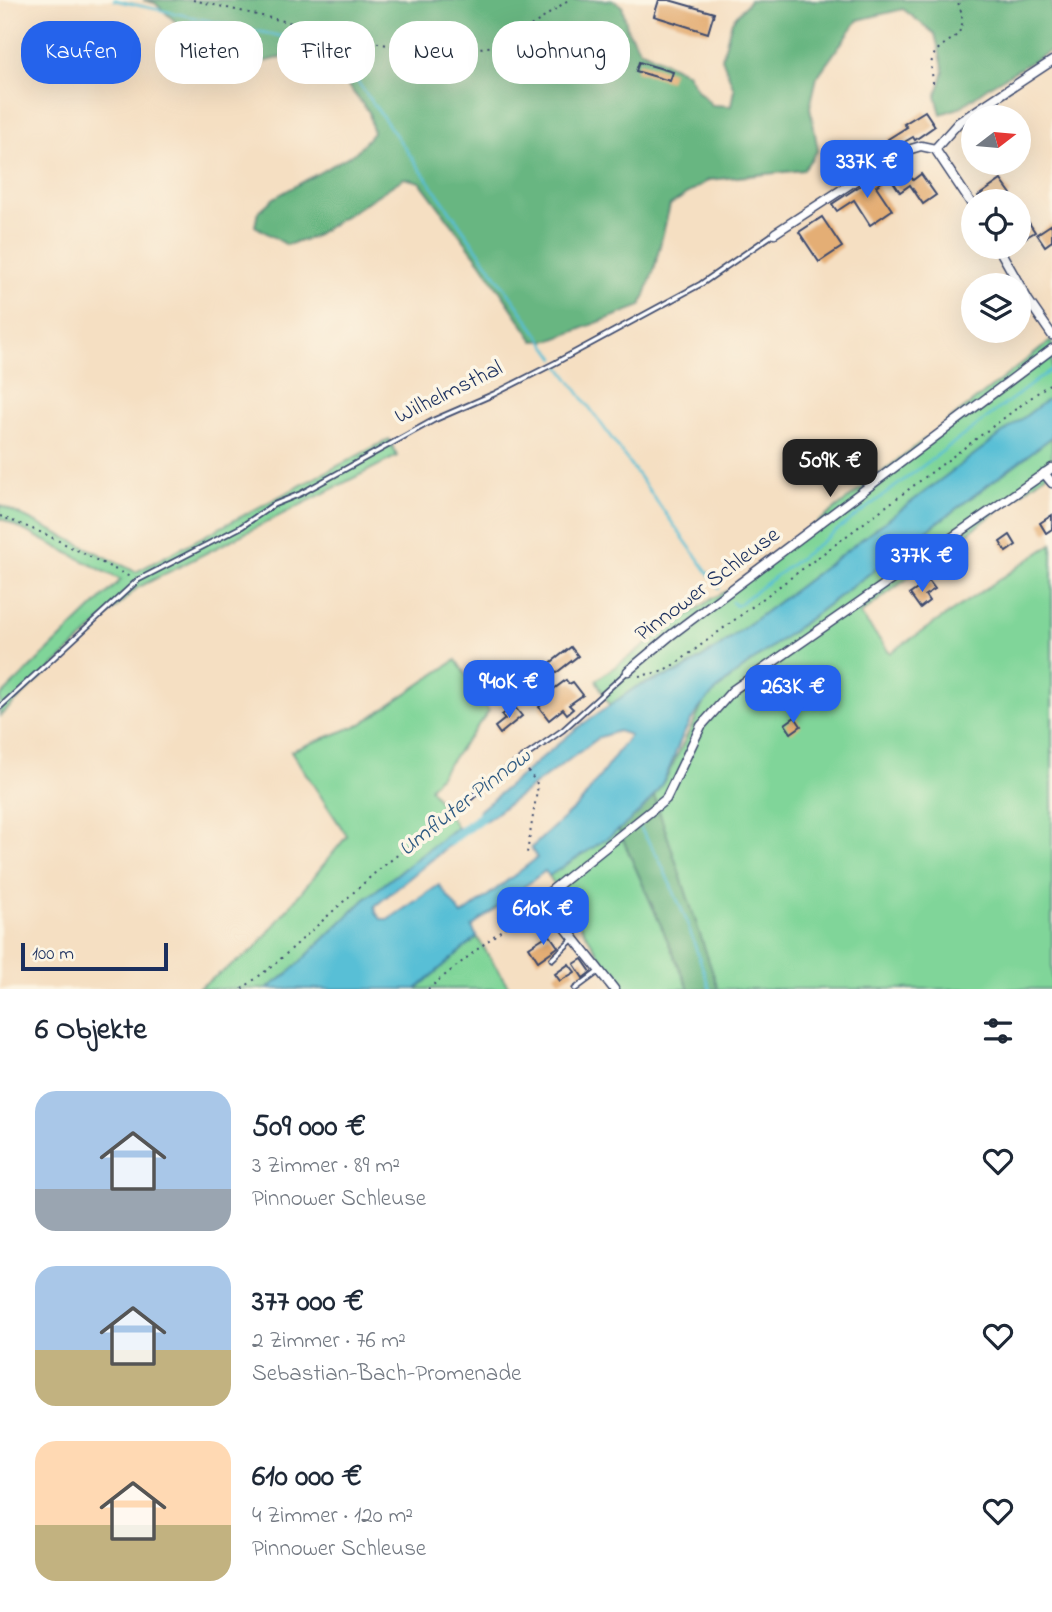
<!DOCTYPE html>
<html lang="de">
<meta charset="utf-8">
<style>
:root{--surface:#fff;--page:#f2f2f3;--text:#1f2937;--muted:#747a83;--accent:#2563eb}
body{margin:0;font-family:"Indie Flower",sans-serif;background:var(--page);color:var(--text);height:100vh;display:flex;flex-direction:column;font-size:26px;white-space:nowrap}
*{box-sizing:border-box;margin:0}
p{font-size:23px;color:var(--muted)}
.icon{flex:none;width:38px;height:38px;fill:none;stroke:currentColor;stroke-width:2;stroke-linecap:round;stroke-linejoin:round}
.map{position:relative;height:989px;overflow:hidden}
.drawer{display:flex;flex-direction:column;background:var(--surface);flex:1}
.drawer>*{flex:none}
.guide{position:absolute;left:21px;top:21px;width:700px;height:63px;display:flex;gap:14px}
.needle{width:46px;rotate:74deg}
.tools{position:absolute;left:961px;top:105px;display:grid;gap:14px}
.tools a{display:grid;place-items:center;width:70px;height:70px;border-radius:50%;background:var(--surface);box-shadow:0 7px 28px #0002;font-size:35px}
.scale{position:absolute;left:21px;bottom:18px;width:147px;box-sizing:border-box;padding-left:7px;border:4px solid #1b2f5e;border-top:0;font-size:19px;line-height:24px;white-space:nowrap;color:#1b2f5e;-webkit-text-stroke:5px #fcf5e5;paint-order:stroke}
.price{position:absolute;translate:-50% -60px;padding:0 16px;border-radius:14px;background:var(--accent);color:#fff;font-size:23px;line-height:46px;filter:drop-shadow(0 2px 4px #0008)}
.price::after{content:'';position:absolute;left:50%;top:42px;width:21px;height:16px;margin-left:-10px;background:inherit;clip-path:polygon(0 0,100% 0,50% 100%)}
.price.on{background:#222;color:#fff}
ul{padding:0;list-style:none}
li{display:flex;align-items:center;gap:21px;height:175px;padding:0 35px}
li span{display:grid;place-items:center;flex:none;width:196px;height:140px;border-radius:21px;color:#555}
li>.icon{margin-inline-start:auto}
span .icon{width:84px;height:84px;fill:#fffc;stroke-width:1}
li b{font-size:30px}
h2{display:flex;justify-content:space-between;align-items:center;height:84px;padding:0 35px;font-size:30px}
.chip{padding:0 24px;border-radius:28px;background:var(--surface);box-shadow:0 7px 28px #0002;font-size:24px;line-height:63px}
.chip.on{background:var(--accent);color:#fff}
.map>svg:first-child{display:block}
</style>
<div class="map">
<svg width="1052" height="989" viewBox="0 0 1052 989">
<rect width="100%" height="100%" fill="#fcf5e5"/>
<filter id="ink" filterUnits="userSpaceOnUse"><feTurbulence type="fractalNoise" baseFrequency=".0143" numOctaves="2"/><feDisplacementMap in="SourceGraphic" scale="14" xChannelSelector="R" yChannelSelector="G"/><feConvolveMatrix kernelMatrix="1 2 1 2 8 2 1 2 1" color-interpolation-filters="sRGB"/></filter>
<filter id="wash" filterUnits="userSpaceOnUse"><feTurbulence type="fractalNoise" baseFrequency=".00686" numOctaves="4" result="noise"/><feDisplacementMap in="SourceGraphic" scale="28" xChannelSelector="R" yChannelSelector="G"/><feGaussianBlur stdDeviation="1.57" result="paint"/><feColorMatrix in="noise" values="0 0 0 0 0 0 0 0 0 0 0 0 0 0 0 0 0 1.4 0 .05"/><feComposite in="paint" operator="in"/></filter>
<g filter="url(#wash)">
<rect width="100%" height="100%" fill="#f5dfc2"/>
<g fill="#80d599" stroke="#4e827c" stroke-width="2">
<polygon points="1052,340 1052,397 720,646 681,671 636,687 610,706 596,680 713,598 735,587"/>
<polygon points="1052,437 1052,470 860,614 890,653 1052,544 1052,989 718,989 654,796 667,776 705,700 734,675"/>
<polygon points="389,439 397,456 137,588 0,716 0,697 121,580 0,518 0,505 136,572"/>
<polygon points="456,660 489,711 430,788 457,827 364,900 291,971 267,989 197,989 254,950 347,836 291,751 361,724"/>
<polygon points="618,828 689,989 621,989 549,876"/>
<polygon points="477,937 510,989 416,989"/>
</g>
<g fill="#68b681" stroke="#427270" stroke-width="2">
<polygon points="143,0 612,0 622,6 628,31 640,50 687,73 698,91 712,105 731,106 734,89 722,58 732,21 750,0 1052,0 1052,50 991,85 959,108 941,114 936,96 944,71 935,34 903,9 858,20 817,77 810,107 818,150 803,170 709,180 670,205 654,270 641,306 552,340 534,341 481,263 420,182 404,178 311,238 287,245 255,226 258,212 274,198 356,152 373,133 369,112 332,66 286,56 241,68 213,56 155,3"/>
<polygon points="654,796 718,989 689,989 618,828"/>
</g>
<path fill="#59bfd6" stroke="#3a779a" stroke-width="2" d="M1052,396v41l-318,238c-20,17 -37,32 -49,56 -11,21 -15,44 -30,63 -25,35 -71,58 -106,82l-4,-5 -66,50 -7,6 5,10 -61,52h-149l24,-18 73,-71 93,-73 5,8 -87,71 1,7 5,6h8l50,-34 23,30 7,-5 68,-52 -6,-10 51,-47 48,-66 -12,-4 -18,6 -115,84 -6,-10 97,-82 60,-42 45,-16 39,-25z"/>
<g fill="none" stroke-linecap="round" stroke-linejoin="round">
<g stroke="#59bfd6" stroke-width="2.5">
<polyline points="114,0 298,40 327,52 352,74 555,358"/>
<polyline points="559,365 719,588"/>
<polyline points="732,602 736,606 1052,369"/>
<polyline points="640,828 659,859 685,917 710,989"/>
</g>
<polyline stroke="#59bfd6" stroke-width="10" points="449,841 492,809"/>
</g>
<g id="blocks">
<g fill="#e4ae75">
<polygon points="659,0 669,0 714,13 708,33 654,16"/>
<polygon points="639,62 673,72 670,81 636,71"/>
<polygon points="925,111 935,126 915,140 913,137 894,148 888,139 907,127 904,124"/>
<polygon points="901,161 913,180 921,174 936,195 923,204 910,185 900,192 886,171"/>
<polygon points="878,174 883,181 876,186 892,210 870,225 854,200 837,211 832,204"/>
<polygon points="1001,180 1011,194 1001,201 981,201 978,196"/>
<polygon points="1018,206 1035,232 1025,238 1018,228"/>
<polygon points="822,217 842,247 819,262 799,232"/>
<polygon points="1052,224 1052,241 1045,246 1037,234"/>
<polygon points="1052,515 1052,529 1046,533 1040,523"/>
<polygon points="1010,535 1016,545 1006,552 1000,542"/>
<polygon points="929,581 935,589 925,595 929,601 920,608 910,594"/>
<polygon points="571,647 578,656 556,673 549,664"/>
<polygon points="566,680 569,684 573,682 583,695 569,705 573,709 567,714 563,709 549,720 539,707 542,704 539,700"/>
<polygon points="514,706 522,716 500,734 495,727 505,719 502,715"/>
<polygon points="795,717 801,726 791,733 785,724"/>
<polygon points="549,934 558,947 538,961 529,947"/>
<polygon points="582,959 591,972 583,978 574,964"/>
<polygon points="569,964 575,972 560,981 555,974"/>
</g>
</g>
</g>
<g filter="url(#ink)">
<use href="#blocks" fill-opacity="0" stroke="#3c496d" stroke-width="2"/>
<g fill="none" stroke-linecap="round" stroke-linejoin="round">
<g stroke="#3c496d" stroke-width="7">
<g id="service">
<polyline points="0,707 138,580 241,527 273,505 300,494 434,420 494,394 555,363 701,284 775,233"/>
<polyline points="459,807 497,776 563,730 627,672"/>
<polyline points="552,959 573,939"/>
<polyline points="575,989 598,972"/>
</g>
</g>
<g stroke="#3c496d" stroke-width="11">
<g id="minor">
<polyline points="935,149 959,122 1052,61"/>
<polyline points="775,233 898,153 921,146 935,149 973,206"/>
<polyline points="998,247 1028,300 1052,335"/>
<polyline points="1044,473 1052,483"/>
<polyline points="628,671 671,635 1052,349"/>
<polyline points="614,989 542,898 666,799 701,726 733,690 1052,468"/>
</g>
</g>
<g stroke="#3c496d" stroke-width="2" stroke-dasharray="2 5" stroke-linecap="butt">
<polyline points="193,0 426,54 497,46 542,19 568,0"/>
<path d="M933,83c0,-7 -3,-16 -1,-23 6,-24 44,-16 25,-60"/>
<polyline points="0,516 45,534 130,577"/>
<polyline points="639,676 660,672 677,663 1052,382"/>
<polyline points="524,765 538,785 527,853"/>
<polyline points="242,989 275,964 377,871 453,812"/>
<polyline points="428,989 535,903"/>
</g>
<use href="#service" stroke="#fff" stroke-width="3.5"/>
<use href="#minor" stroke="#fff" stroke-width="8"/>
</g>
</g>
<g text-anchor="middle" dominant-baseline="central" stroke-width="7" stroke-linejoin="round" paint-order="stroke">
<g font-size="23" fill="#1b2f5e" stroke="#fcf5e5">
<text transform="translate(449 393) rotate(-26)">Wilhelmsthal</text>
<text transform="translate(708 585) rotate(-37)">Pinnower Schleuse</text>
</g>
<g font-size="24" font-style="italic" fill="#2e5a82" stroke="#fcf5e5">
<text transform="translate(465 803) rotate(-38)">Umfluter Pinnow</text>
</g>
</g>
</svg>
<div class="tools">
<a><svg class="needle" viewBox="-14 -14 28 28"><path d="M0-13l5 13h-10z" fill="#e53935"/><path d="M0 13l5-13h-10z" fill="#747a83"/></svg></a>
<a><svg class="icon" aria-label="locate" viewBox="0 0 24 24"><circle cx="12" cy="12" r="6"/><path d="M12 2v4M12 18v4M2 12h4M18 12h4"/></svg></a>
<a><svg class="icon" aria-label="layers" viewBox="0 0 24 24"><path d="M12 4l9 5-9 5-9-5zM3 14l9 5 9-5"/></svg></a>
</div>
<div class="scale">100 m</div>
<b class="price" style="left:867px;top:200px">337K €</b>
<b class="price on" style="left:830px;top:499px">509K €</b>
<b class="price" style="left:922px;top:594px">377K €</b>
<b class="price" style="left:509px;top:720px">940K €</b>
<b class="price" style="left:793px;top:725px">263K €</b>
<b class="price" style="left:543px;top:947px">610K €</b>
<div class="guide">
<a class="chip on">Kaufen</a>
<a class="chip">Mieten</a>
<a class="chip">Filter</a>
<a class="chip">Neu</a>
<a class="chip">Wohnung</a>
</div>
</div>
<section class="drawer">
<h2>6 Objekte<svg class="icon" aria-label="filters" viewBox="0 0 24 24"><path d="M4 7h16M4 17h16"/><circle cx="9" cy="7" r="2"/><circle cx="15" cy="17" r="2"/></svg></h2>
<ul>
<li><span style="background:linear-gradient(#a9c7e8 70%,#9aa5b1 0)"><svg class="icon" aria-label="home" viewBox="0 0 24 24"><path d="M3 11l9-7 9 7M6 9v11h12V9"/></svg></span><div><b>509 000 €</b><p>3 Zimmer · 89 m²</p><p>Pinnower Schleuse</p></div><svg class="icon" aria-label="heart" viewBox="0 0 24 24"><path d="M12 20l-8-8c-3-5 5-10 8-4 3-6 11-1 8 4z"/></svg></li>
<li><span style="background:linear-gradient(#a9c7e8 60%,#c2b280 0)"><svg class="icon" aria-label="home" viewBox="0 0 24 24"><path d="M3 11l9-7 9 7M6 9v11h12V9"/></svg></span><div><b>377 000 €</b><p>2 Zimmer · 76 m²</p><p>Sebastian-Bach-Promenade</p></div><svg class="icon" aria-label="heart" viewBox="0 0 24 24"><path d="M12 20l-8-8c-3-5 5-10 8-4 3-6 11-1 8 4z"/></svg></li>
<li><span style="background:linear-gradient(#ffd9b3 60%,#c2b280 0)"><svg class="icon" aria-label="home" viewBox="0 0 24 24"><path d="M3 11l9-7 9 7M6 9v11h12V9"/></svg></span><div><b>610 000 €</b><p>4 Zimmer · 120 m²</p><p>Pinnower Schleuse</p></div><svg class="icon" aria-label="heart" viewBox="0 0 24 24"><path d="M12 20l-8-8c-3-5 5-10 8-4 3-6 11-1 8 4z"/></svg></li>
</ul>
</section>
